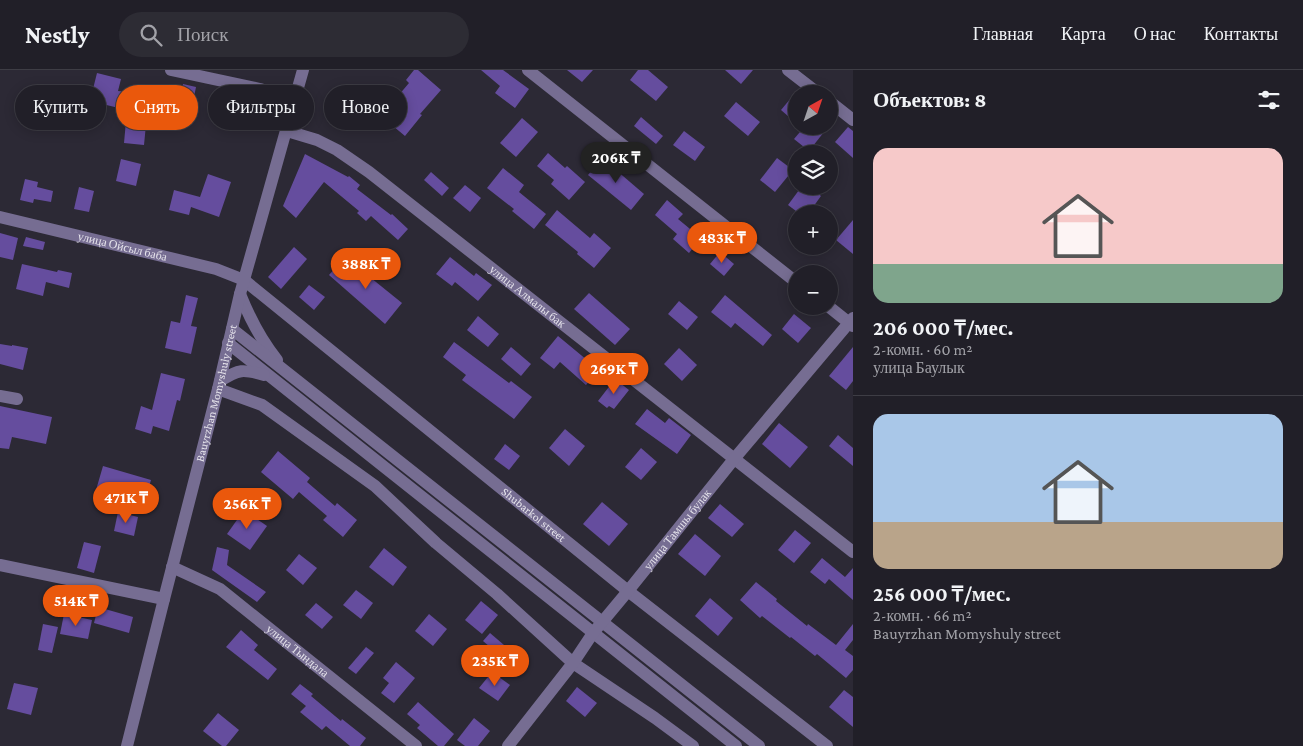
<!DOCTYPE html>
<html lang="ru">
<meta charset="utf-8">
<style>
:root{--surface:#211f28;--page:#2d2c34;--text:#f1f3f6;--muted:#a2a2a8;--line:#3e3d45;--accent:#ea580c}
body{margin:0;font-family:"Crimson Pro",serif;background:var(--page);color:var(--text);height:100vh;display:flex;flex-direction:column;font-size:19px;white-space:nowrap}
*{box-sizing:border-box;margin:0}
p{font-size:16px;color:var(--muted)}
.icon{flex:none;width:28px;height:28px;fill:none;stroke:currentColor;stroke-width:2;stroke-linecap:round;stroke-linejoin:round}
.map{position:relative;flex:1;overflow:hidden}
.details{display:flex;flex-direction:column;background:var(--surface);width:450px}
.details>*{flex:none}
.hud{position:absolute;left:15px;top:15px;width:475px;height:45px;display:flex;gap:10px}
.needle{width:32px;rotate:40deg}
.tools{position:absolute;left:788px;top:15px;display:grid;gap:10px}
.tools a{display:grid;place-items:center;width:50px;height:50px;border-radius:50%;background:var(--surface);box-shadow:0 2px 12px #0003,0 0 0 1px var(--line);font-size:25px}
.price{position:absolute;translate:-50% -42px;padding:0 11px;border-radius:18px;background:var(--accent);color:#fff;font-size:16px;line-height:32px;filter:drop-shadow(0 1px 2px #0008)}
.price::after{content:'';position:absolute;left:50%;top:30px;width:15px;height:11px;margin-left:-8px;background:inherit;clip-path:polygon(0 0,100% 0,50% 100%)}
.price.current{background:#222;color:#fff}
ul{padding:0;list-style:none}
li{display:grid;align-content:center;gap:10px;height:265px;padding:0 20px}
li+li{border-top:1px solid var(--line)}
li span{display:grid;place-items:center;height:155px;border-radius:15px;color:#555}
li>.icon{margin-inline-start:auto}
span .icon{width:90px;height:90px;fill:#fffc;stroke-width:1}
li b{font-size:21px}
h2{display:flex;justify-content:space-between;align-items:center;height:60px;padding:0 20px;font-size:21px}
.tag{padding:0 18px;border-radius:22px;background:var(--surface);box-shadow:0 2px 12px #0003,0 0 0 1px var(--line);font-size:18px;line-height:45px}
.tag.current{background:var(--accent);color:#fff}
header{display:flex;align-items:center;gap:30px;box-sizing:border-box;height:70px;padding:0 25px;background:var(--surface);border-bottom:1px solid var(--line)}
header strong{font-size:24px}
nav{display:flex;gap:28px;margin-inline-start:auto;font-size:18px}
.search{width:350px;height:45px;background:var(--page);display:flex;align-items:center;gap:12px;box-sizing:border-box;padding:0 18px;border-radius:28px;color:var(--muted);font-size:19px}
main{display:flex;flex:1;min-height:0}
.map>svg:first-child{display:block}
</style>
<header>
<strong>Nestly</strong>
<div class="search"><svg class="icon" aria-label="search" viewBox="0 0 24 24"><circle cx="10" cy="10" r="6"/><path d="M15 15l6 6"/></svg>Поиск</div>
<nav><a>Главная</a><a>Карта</a><a>О нас</a><a>Контакты</a></nav>
</header>
<main>
<div class="map">
<svg width="853" height="676" viewBox="0 0 853 676">
<rect width="100%" height="100%" fill="#2c2935"/>
<g fill="#654d9e">
<polygon points="414,0 418,0 441,20 420,44 422,45 405,66 381,46 409,13 406,10"/>
<polygon points="481,0 503,0 529,19 515,38 495,23 500,16"/>
<polygon points="567,0 593,0 582,12"/>
<polygon points="638,0 648,0 668,17 656,31 630,10"/>
<polygon points="725,0 753,0 741,14"/>
<polygon points="97,3 121,9 118,21 149,24 144,75 124,73 127,40 90,31"/>
<polygon points="183,14 196,17 192,37 178,34"/>
<polygon points="796,22 796,53 781,40"/>
<polygon points="736,32 760,52 748,66 724,46"/>
<polygon points="354,33 370,46 360,58 344,45"/>
<polygon points="641,47 663,66 656,74 634,56"/>
<polygon points="522,48 538,62 516,87 500,73"/>
<polygon points="805,56 817,56 824,62 809,81 794,69"/>
<polygon points="848,57 853,61 853,88 835,72"/>
<polygon points="684,61 705,77 695,91 673,75"/>
<polygon points="548,83 565,98 567,96 585,112 569,130 551,114 554,110 537,96"/>
<polygon points="305,84 348,107 349,106 360,115 357,119 391,145 392,144 408,159 398,170 371,146 366,151 357,143 359,141 324,112 296,148 283,136"/>
<polygon points="602,88 644,124 631,140 588,105"/>
<polygon points="777,88 793,100 775,122 760,110"/>
<polygon points="121,89 141,94 136,116 116,111"/>
<polygon points="503,98 524,115 519,122 546,144 534,159 512,141 514,139 487,118"/>
<polygon points="431,102 449,118 442,126 424,110"/>
<polygon points="208,104 231,112 219,147 191,137 189,145 169,140 174,120 200,127"/>
<polygon points="25,109 38,112 37,117 53,121 51,132 34,129 33,133 20,130"/>
<polygon points="465,115 481,128 470,142 453,128"/>
<polygon points="802,116 808,116 821,126 808,144 800,144 788,135"/>
<polygon points="79,117 94,121 89,142 74,139"/>
<polygon points="667,130 683,144 678,149 701,168 689,183 673,169 677,164 655,145"/>
<polygon points="557,140 590,168 594,163 611,178 594,198 577,184 578,182 545,155"/>
<polygon points="853,150 853,184 836,170"/>
<polygon points="0,163 18,168 13,190 0,187"/>
<polygon points="26,167 45,172 43,180 23,176"/>
<polygon points="294,177 307,189 281,219 268,207"/>
<polygon points="720,182 734,194 724,206 710,194"/>
<polygon points="345,187 402,233 385,254 329,205"/>
<polygon points="450,187 474,206 476,203 492,215 478,231 455,212 452,216 436,204"/>
<polygon points="22,194 57,202 58,200 72,203 69,218 46,212 43,226 16,219"/>
<polygon points="309,215 325,227 314,240 299,227"/>
<polygon points="589,223 630,259 615,275 574,239"/>
<polygon points="186,225 198,228 191,256 197,257 191,284 165,278 171,251 180,253"/>
<polygon points="725,225 772,265 763,276 735,253 731,258 711,242"/>
<polygon points="679,231 698,247 687,260 668,244"/>
<polygon points="794,244 811,258 798,273 782,259"/>
<polygon points="478,246 499,264 488,277 467,260"/>
<polygon points="558,266 599,300 586,315 560,292 554,299 540,288"/>
<polygon points="454,272 509,313 511,311 532,327 514,349 462,310 466,305 443,287"/>
<polygon points="0,274 12,276 12,275 28,278 23,300 0,294"/>
<polygon points="511,277 531,294 521,306 501,289"/>
<polygon points="853,277 853,311 846,320 829,306"/>
<polygon points="679,278 697,295 682,311 664,294"/>
<polygon points="161,303 185,309 180,331 177,330 169,361 153,356 151,364 135,359 141,336 152,340"/>
<polygon points="615,309 629,320 614,339 609,336 607,338 598,331"/>
<polygon points="0,336 52,347 46,374 12,367 9,379 0,378"/>
<polygon points="647,339 665,353 669,348 691,365 677,384 635,354"/>
<polygon points="779,353 808,377 790,398 762,374"/>
<polygon points="565,359 585,376 569,396 549,378"/>
<polygon points="838,365 853,378 853,396 829,376"/>
<polygon points="505,374 520,386 509,400 494,389"/>
<polygon points="641,378 657,392 641,410 625,397"/>
<polygon points="278,381 310,408 307,412 335,436 337,433 357,450 343,467 323,450 327,446 299,422 293,429 261,402"/>
<polygon points="103,396 151,410 145,431 120,424 120,426 96,420"/>
<polygon points="602,432 628,454 609,476 583,454"/>
<polygon points="720,434 744,454 732,467 708,448"/>
<polygon points="244,440 267,456 250,480 227,464"/>
<polygon points="118,442 138,447 134,466 114,461"/>
<polygon points="795,460 811,473 794,493 778,480"/>
<polygon points="695,464 721,486 705,506 678,484"/>
<polygon points="84,472 101,476 94,503 77,498"/>
<polygon points="217,477 229,480 227,495 266,522 257,532 212,500"/>
<polygon points="384,478 407,497 393,516 369,497"/>
<polygon points="299,484 317,498 303,515 286,500"/>
<polygon points="822,488 845,507 853,498 853,530 829,509 825,514 810,502"/>
<polygon points="756,512 777,529 776,531 807,556 808,554 836,575 853,554 853,570 845,580 853,586 853,600 846,608 817,584 815,586 791,567 790,568 762,546 760,548 740,530"/>
<polygon points="356,520 373,533 361,549 343,535"/>
<polygon points="710,528 733,548 718,566 695,546"/>
<polygon points="481,531 498,545 482,564 465,550"/>
<polygon points="316,533 333,547 322,559 305,545"/>
<polygon points="98,537 133,547 129,563 94,553"/>
<polygon points="64,544 92,550 88,569 60,564"/>
<polygon points="429,544 447,559 433,576 415,561"/>
<polygon points="43,554 58,557 52,583 38,580"/>
<polygon points="241,560 258,575 254,580 277,599 268,610 226,577"/>
<polygon points="490,563 504,575 497,583 483,571"/>
<polygon points="366,577 374,583 356,604 348,598"/>
<polygon points="396,592 415,608 394,633 381,623 389,613 383,608"/>
<polygon points="492,602 510,615 498,631 479,618"/>
<polygon points="14,613 38,618 31,645 7,639"/>
<polygon points="300,614 313,624 311,626 341,651 342,649 366,668 360,676 350,676 326,656 322,660 300,642 306,636 291,624"/>
<polygon points="577,617 597,633 585,647 566,631"/>
<polygon points="844,620 853,627 853,657 829,637"/>
<polygon points="418,632 454,664 444,676 438,676 417,658 420,655 407,644"/>
<polygon points="218,643 239,660 226,676 222,676 203,661"/>
<polygon points="474,648 490,661 478,676 465,676 457,670"/>
</g>
<g fill="none" stroke-linecap="round" stroke-linejoin="round">
<g stroke="#766d92" stroke-width="12">
<polyline points="171,0 260,19 295,30"/>
<polyline points="528,0 796,212"/>
<polyline points="788,0 819,24"/>
<polyline points="829,31 853,50"/>
<path id="s1" d="M287,61l30,9 20,10 32,22 484,380"/>
<path id="s2" d="M0,147l216,52 28,11 384,311 199,155"/>
<path d="M240,224c10,25 20,45 37,66"/>
<polyline points="828,236 853,256"/>
<polyline points="232,259 759,676"/>
<polyline points="228,273 736,676"/>
<path d="M220,311c19,-12 23,-12 44,-6"/>
<polyline points="218,319 262,335 375,416 436,473 497,524 573,593 655,648 693,676"/>
<polyline points="0,326 17,329"/>
<polyline points="0,495 164,529"/>
<path id="s3" d="M172,497l48,22 196,157"/>
<path id="s4" d="M127,676l37,-147 54,-210 22,-95 63,-224"/>
<path id="s5" d="M508,676l65,-83 20,-30 35,-42 106,-132 119,-141"/>
</g>
</g>
<g text-anchor="middle" dominant-baseline="central" stroke-width="4" stroke-linejoin="round" paint-order="stroke">
<g font-size="12" fill="#e5e3eb" stroke="#141318">
<text stroke="none"><textPath href="#s2" startOffset="126">улица Ойсыл баба</textPath></text>
<text stroke="none"><textPath href="#s1" startOffset="294">улица Алмалы бак</textPath></text>
<text stroke="none"><textPath href="#s4" startOffset="364">Bauyrzhan Momyshuly street</textPath></text>
<text stroke="none"><textPath href="#s2" startOffset="625">Shubarkol street</textPath></text>
<text stroke="none"><textPath href="#s5" startOffset="275">улица Тамшы булак</textPath></text>
<text stroke="none"><textPath href="#s3" startOffset="152">улица Тындала</textPath></text>
</g>
</g>
</svg>
<div class="tools">
<a><svg class="needle" viewBox="-14 -14 28 28"><path d="M0-13l5 13h-10z" fill="#e53935"/><path d="M0 13l5-13h-10z" fill="#a2a2a8"/></svg></a>
<a><svg class="icon" aria-label="layers" viewBox="0 0 24 24"><path d="M12 4l9 5-9 5-9-5zM3 14l9 5 9-5"/></svg></a>
<a>+</a>
<a>−</a>
</div>
<b class="price current" style="left:616px;top:114px">206K ₸</b>
<b class="price" style="left:722px;top:194px">483K ₸</b>
<b class="price" style="left:366px;top:220px">388K ₸</b>
<b class="price" style="left:614px;top:325px">269K ₸</b>
<b class="price" style="left:126px;top:454px">471K ₸</b>
<b class="price" style="left:247px;top:460px">256K ₸</b>
<b class="price" style="left:76px;top:557px">514K ₸</b>
<b class="price" style="left:495px;top:617px">235K ₸</b>
<div class="hud">
<a class="tag">Купить</a>
<a class="tag current">Снять</a>
<a class="tag">Фильтры</a>
<a class="tag">Новое</a>
</div>
</div>
<section class="details">
<h2>Объектов: 8<svg class="icon" aria-label="filters" viewBox="0 0 24 24"><path d="M4 7h16M4 17h16"/><circle cx="9" cy="7" r="2"/><circle cx="15" cy="17" r="2"/></svg></h2>
<ul>
<li><span style="background:linear-gradient(#f6c9c9 75%,#7fa58c 0)"><svg class="icon" aria-label="home" viewBox="0 0 24 24"><path d="M3 11l9-7 9 7M6 9v11h12V9"/></svg></span><div><b>206 000 ₸/мес.</b><p>2-комн. · 60 m²</p><p>улица Баулык</p></div></li>
<li><span style="background:linear-gradient(#a9c7e8 70%,#b9a48a 0)"><svg class="icon" aria-label="home" viewBox="0 0 24 24"><path d="M3 11l9-7 9 7M6 9v11h12V9"/></svg></span><div><b>256 000 ₸/мес.</b><p>2-комн. · 66 m²</p><p>Bauyrzhan Momyshuly street</p></div></li>
</ul>
</section>
</main>
